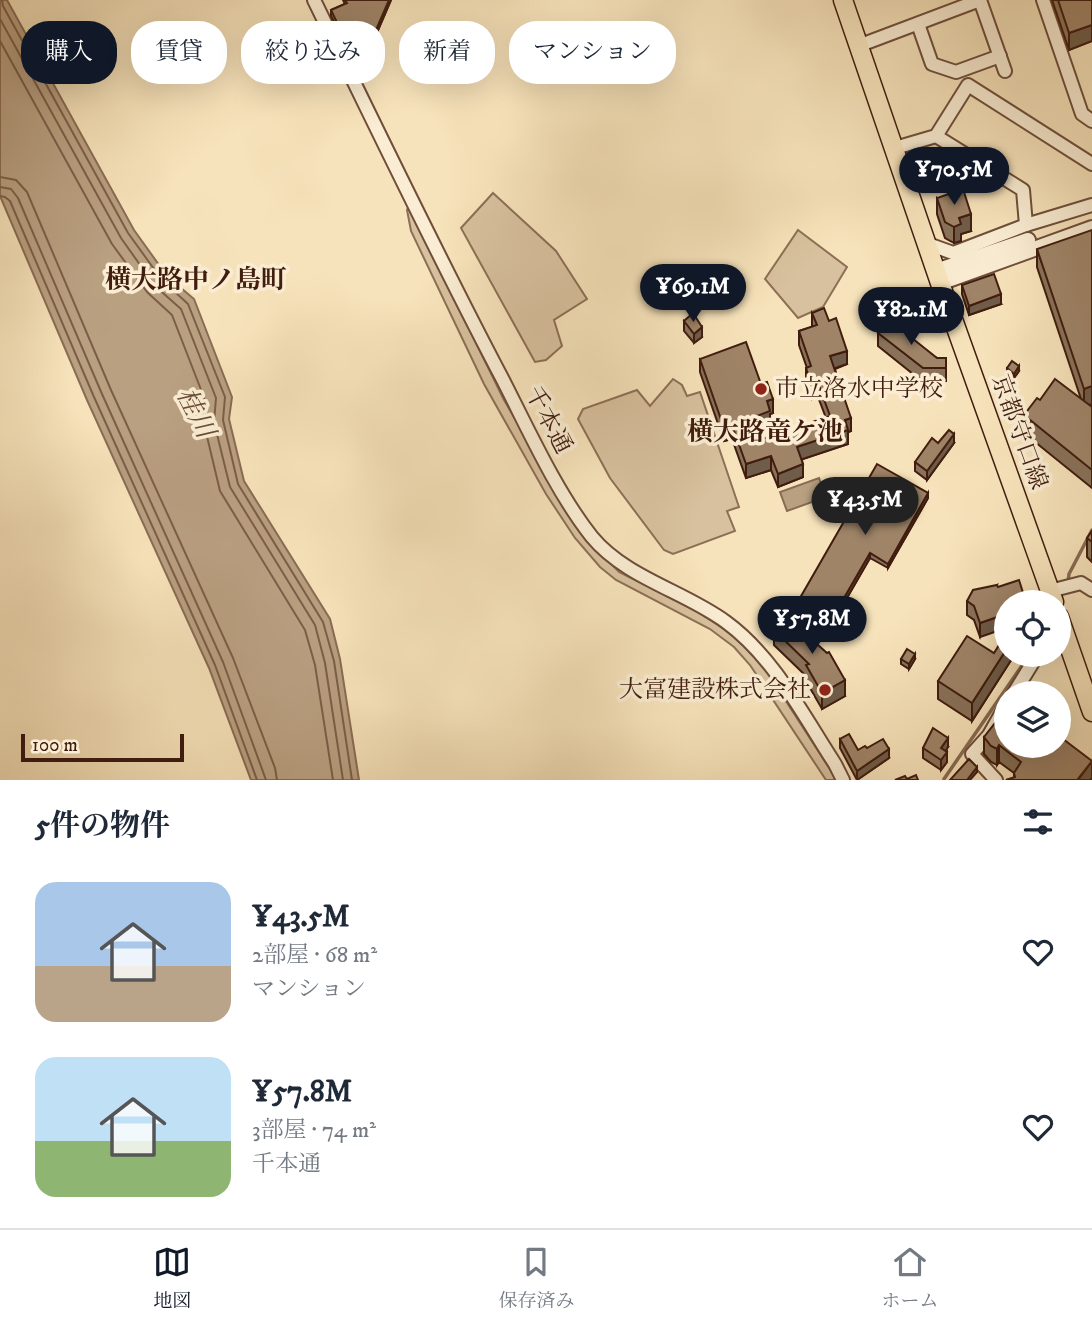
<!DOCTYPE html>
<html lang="ja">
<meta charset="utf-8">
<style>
:root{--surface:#fff;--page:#f6f6f7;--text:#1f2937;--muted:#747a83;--line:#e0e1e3;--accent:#111827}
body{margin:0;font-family:"IM FELL DW Pica","Noto Serif JP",serif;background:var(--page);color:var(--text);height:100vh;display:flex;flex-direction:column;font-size:26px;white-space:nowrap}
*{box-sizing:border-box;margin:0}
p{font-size:23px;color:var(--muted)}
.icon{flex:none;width:38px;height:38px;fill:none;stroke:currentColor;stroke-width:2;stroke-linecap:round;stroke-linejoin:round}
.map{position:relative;height:780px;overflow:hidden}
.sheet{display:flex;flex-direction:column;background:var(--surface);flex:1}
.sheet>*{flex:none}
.hud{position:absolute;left:21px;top:21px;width:700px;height:63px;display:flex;gap:14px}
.tools{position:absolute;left:994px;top:590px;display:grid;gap:14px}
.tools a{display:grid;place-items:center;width:77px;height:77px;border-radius:50%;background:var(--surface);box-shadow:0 7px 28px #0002;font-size:35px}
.scale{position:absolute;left:21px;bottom:18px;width:163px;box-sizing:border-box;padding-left:7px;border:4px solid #401d0f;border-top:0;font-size:19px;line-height:24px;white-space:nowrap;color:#401d0f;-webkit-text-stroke:5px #faedd3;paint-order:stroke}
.price{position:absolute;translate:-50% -60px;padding:0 16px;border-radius:24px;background:var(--accent);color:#fff;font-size:23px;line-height:46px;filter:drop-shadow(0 2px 4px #0008)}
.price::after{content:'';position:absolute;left:50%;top:42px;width:21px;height:16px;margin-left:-10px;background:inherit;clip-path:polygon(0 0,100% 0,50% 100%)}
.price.on{background:#222;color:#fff}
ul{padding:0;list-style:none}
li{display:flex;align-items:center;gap:21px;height:175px;padding:0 35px}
li span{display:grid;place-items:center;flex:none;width:196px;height:140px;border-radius:21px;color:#555}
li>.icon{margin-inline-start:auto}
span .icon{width:84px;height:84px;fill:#fffc;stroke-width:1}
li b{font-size:30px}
h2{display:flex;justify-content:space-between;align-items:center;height:84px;padding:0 35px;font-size:30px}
.chip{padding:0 24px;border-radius:28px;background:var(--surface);box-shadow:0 7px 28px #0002;font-size:24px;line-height:63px}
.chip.on{background:var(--accent);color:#fff}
.dock{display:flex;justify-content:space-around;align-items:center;height:98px;border-top:2px solid var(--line);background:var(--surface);font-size:19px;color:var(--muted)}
.dock a{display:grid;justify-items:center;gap:4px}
.dock .on{color:var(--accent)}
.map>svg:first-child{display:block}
</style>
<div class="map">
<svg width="1092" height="780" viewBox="0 0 1092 780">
<rect width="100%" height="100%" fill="#f7e3bb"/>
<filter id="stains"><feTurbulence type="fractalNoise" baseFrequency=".00286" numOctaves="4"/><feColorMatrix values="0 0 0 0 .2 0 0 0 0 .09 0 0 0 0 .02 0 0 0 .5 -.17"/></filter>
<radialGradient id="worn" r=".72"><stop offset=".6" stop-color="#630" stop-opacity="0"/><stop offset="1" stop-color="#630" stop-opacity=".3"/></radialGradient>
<g fill="#d8c19e" stroke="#8c6f56" stroke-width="2">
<polygon points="493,193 556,251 587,299 554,320 562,346 546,360 535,362 461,228"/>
<polygon points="409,206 504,400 581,532 619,572 696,611 727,631 758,658 837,780 826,780 750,665 734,647 710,629 616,580 600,567 575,538 546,494 484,384 411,231 407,210"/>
<polygon points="798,230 847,267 823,307 798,318 765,279"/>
<polygon points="673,379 682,385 687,396 700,392 739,507 727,511 735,531 673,554 664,550 610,478 578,419 583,409 637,390 650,406"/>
</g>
<g fill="#b9a081" stroke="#896c53" stroke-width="2">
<polygon points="0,0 7,0 134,230 167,276 194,299 232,397 229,419 244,481 330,619 340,659 359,780 251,780 209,668 87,400 0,196"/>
<polygon points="819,478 826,497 787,511 780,492"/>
</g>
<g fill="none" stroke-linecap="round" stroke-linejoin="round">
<g stroke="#7c5e48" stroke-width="2">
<polyline points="2,0 3,6 128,233 162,280 188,304 225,397 223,420 238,484 323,622 334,661 352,780"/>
<polyline points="0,19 121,238 155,286 181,309 216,398 214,422 230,487 315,625 325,663 343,780"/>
<polyline points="0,41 112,244 147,292 172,315 205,400 204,424 220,491 305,630 315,665 333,780"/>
<polyline points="0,177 16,180 27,192 111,390 233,658 275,768 277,780"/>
<polyline points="0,187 11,189 18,198 102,394 223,662 266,780"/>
<polyline points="0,196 5,197 10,201 94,397 215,665 257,780"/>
</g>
<g stroke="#896c53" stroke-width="3.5">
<polyline points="1068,583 1069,574 1092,530"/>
<polyline points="944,779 1030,654"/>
</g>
<g stroke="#6e4e3a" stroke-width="16">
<g id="minor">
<path d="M314,0c62,127 123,255 189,380 26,51 54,113 89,157 34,41 92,54 134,85 48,35 77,93 109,142l8,16"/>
<polyline points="980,0 1005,71"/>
<polyline points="1043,0 1082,114 1092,121"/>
<polyline points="918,24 932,64 956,72 1000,56"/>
<polyline points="858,46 980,0"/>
<polyline points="895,148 936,136 968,85 1092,164"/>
<polyline points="1026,225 1092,205"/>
<polyline points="928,244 953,253 1026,225 1023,190 936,136"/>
<polyline points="1050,591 1081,583 1092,590"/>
<polyline points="1014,693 1038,654"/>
<polyline points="996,780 972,754 989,735 1006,705"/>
</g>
</g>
<g stroke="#6e4e3a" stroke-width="18">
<g id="tertiary">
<polyline points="936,271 1028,240"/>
<polyline points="940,283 1092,228"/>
</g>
</g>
<g stroke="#401d0f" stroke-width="21">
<g id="primary">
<polyline points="843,0 940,283 1054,602"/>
<polyline points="1059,617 1092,712"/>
</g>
</g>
<use href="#minor" stroke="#faedd3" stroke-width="12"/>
<use href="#tertiary" stroke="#faedd3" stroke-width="14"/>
<use href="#primary" stroke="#f7e3bb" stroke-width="18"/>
</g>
<g fill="#897259" stroke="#401d0f" stroke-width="2">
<polygon points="343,0 391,0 363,65 347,36 342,38 331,16 331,10 345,4"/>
<polygon points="1052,0 1092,0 1092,41 1069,50"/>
<polygon points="937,198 971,231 961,234 961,241 954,243 945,238 937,214"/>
<polygon points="1037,249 1092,404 1090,405 1092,407 1092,488 1024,433 1024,415 1040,400 1081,399 1037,267"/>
<polygon points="962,285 1001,304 969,315 962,294"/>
<polygon points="903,294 923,319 910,324 903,303"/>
<polygon points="812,313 847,364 835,369 851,431 848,432 848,444 802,459 803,477 778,487 771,470 746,478 732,439 724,441 700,372 700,359 761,384 773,413 770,414 770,425 754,431 757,441 826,418 818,397 812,399 806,382 806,368 807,368 799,345 799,331 812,327"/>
<polygon points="684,321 702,337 694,343 684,331"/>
<polygon points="878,333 937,358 946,358 946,381 923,382 878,346"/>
<polygon points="1007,368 1019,371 1014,378 1007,373"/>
<polygon points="938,443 954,443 927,480 915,471 915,462"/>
<polygon points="928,498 888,568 870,558 833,622 800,603 800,598"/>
<polygon points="1092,531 1092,562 1087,557 1087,538"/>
<polygon points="997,585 980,637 974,620 967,615 967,601"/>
<polygon points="774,630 845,696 822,709 806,681 806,676 774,645"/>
<polygon points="994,653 1015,654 972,721 938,699 938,681"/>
<polygon points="901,659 915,659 909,669 901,664"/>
<polygon points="984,737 1092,778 1090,780 1006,780 1014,778 1014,773 999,762 997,765 991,762 984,754"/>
<polygon points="840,739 858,750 867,748 889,758 857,780 840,748"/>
<polygon points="948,747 945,751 947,762 941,770 923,758 923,748"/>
</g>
<g fill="#6f5c49" stroke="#401d0f" stroke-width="2">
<polygon points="389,0 391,0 363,65 363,60"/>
<polygon points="1092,25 1092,41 1069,50 1069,33"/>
<polygon points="347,31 347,36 342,38 342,33"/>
<polygon points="971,214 971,231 961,234 961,241 954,243 954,227 959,218"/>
<polygon points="1001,294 1001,304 969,315 969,306"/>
<polygon points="923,310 923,319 910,324 910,315"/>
<polygon points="702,327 702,337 694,343 694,334"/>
<polygon points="847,351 847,364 830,370 830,356"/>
<polygon points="1019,366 1019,371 1014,378 1014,374"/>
<polygon points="818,383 818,397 812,399 812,386"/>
<polygon points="1092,386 1092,404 1084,407 1084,389"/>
<polygon points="773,399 773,413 770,414 770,425 749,433 749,419 767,401"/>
<polygon points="851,418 851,431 848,432 848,444 797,461 797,447 845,420"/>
<polygon points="732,425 732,439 724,441 724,428"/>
<polygon points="954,434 954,443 927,480 927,471"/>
<polygon points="771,456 771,470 746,478 746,464"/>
<polygon points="803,464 803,477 778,487 778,474"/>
<polygon points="928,493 928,498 888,568 888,564"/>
<polygon points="870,553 870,558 833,622 833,617"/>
<polygon points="1006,614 1006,628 980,637 980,623"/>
<polygon points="1006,650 1006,654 1015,654 972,721 972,703"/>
<polygon points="915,654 915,659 909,669 909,664"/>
<polygon points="845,680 845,696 822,709 822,693"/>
<polygon points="948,738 948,747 941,758 941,748"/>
<polygon points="999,745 999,762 997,765 997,749"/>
<polygon points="889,749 889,758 857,780 857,771"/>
<polygon points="947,752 947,762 941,770 941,760"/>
<polygon points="1092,761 1092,778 1090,780 1078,780"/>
<polygon points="977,767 977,772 970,780 967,780"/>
</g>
<g fill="#9f8468" stroke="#401d0f" stroke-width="2">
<polygon points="345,0 389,0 363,60 347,31 342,33 331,10 347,3"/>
<polygon points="1058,0 1092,0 1092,25 1069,33"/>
<polygon points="963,189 971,214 959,218 961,224 954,227 945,222 937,198"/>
<polygon points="1092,230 1092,386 1084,389 1037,249"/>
<polygon points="994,274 1001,294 969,306 962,285"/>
<polygon points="916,290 923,310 910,315 903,294"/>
<polygon points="824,308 829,321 836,318 847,351 830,356 851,418 845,420 848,430 797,447 803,464 778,474 771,456 746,464 732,425 724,428 700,359 746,342 761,384 767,382 773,399 767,401 770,411 749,419 757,441 830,416 818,383 812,386 806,368 811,366 799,331 817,325 812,313"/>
<polygon points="693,313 702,327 694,334 684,321"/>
<polygon points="888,319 937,358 946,358 946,368 923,368 878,333"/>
<polygon points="1012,361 1019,366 1014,374 1007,368"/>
<polygon points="1055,379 1092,407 1092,470 1024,415 1037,398 1040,400"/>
<polygon points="949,430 954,434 927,471 915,462 932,438 938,443"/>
<polygon points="877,464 928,493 888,564 870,553 833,617 800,598"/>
<polygon points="1092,531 1092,542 1087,538"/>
<polygon points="1019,580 1026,602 1006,602 1006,614 980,623 974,606 967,601 973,590 997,585 998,587"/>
<polygon points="784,618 799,628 827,653 829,652 845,680 822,693 806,665 809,664 774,630"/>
<polygon points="1006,634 1006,650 972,703 938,681 967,636 994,653"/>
<polygon points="907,649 915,654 909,664 901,659"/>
<polygon points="1006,717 1006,746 1059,746 1059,736 1092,761 1078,779 1080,780 1006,780 1015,777 1014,773 1021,762 999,745 997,749 991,746 984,737 999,718 1003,721"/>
<polygon points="933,728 948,738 941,748 947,752 941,760 923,748"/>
<polygon points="849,734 858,750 865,746 867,748 883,739 889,749 857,771 840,739"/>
<polygon points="969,759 977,767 967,780 950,780"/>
<polygon points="916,775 918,780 895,780 905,776 907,779"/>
</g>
<g fill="#8f2418" stroke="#faedd3" stroke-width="2.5">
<circle cx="761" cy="389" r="7"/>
<circle cx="825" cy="690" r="7"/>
</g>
<g text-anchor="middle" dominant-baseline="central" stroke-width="7" stroke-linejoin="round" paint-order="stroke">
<g font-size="24" fill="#401d0f" stroke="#faedd3" text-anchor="start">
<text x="775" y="389">市立洛水中学校</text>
<text x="811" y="690" text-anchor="end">大富建設株式会社</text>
</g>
<g font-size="24" fill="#401d0f" stroke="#faedd3">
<text transform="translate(548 420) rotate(62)">千本通</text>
<text transform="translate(1019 432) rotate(70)">京都守口線</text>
</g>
<g font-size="26" font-weight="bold" fill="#401d0f" stroke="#faedd3">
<text x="196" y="280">横大路中ノ島町</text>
<text x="765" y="432">横大路竜ケ池</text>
</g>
<g font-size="26" font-style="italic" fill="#6a4b37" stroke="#faedd3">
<text transform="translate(195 413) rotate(63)">桂川</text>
</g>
</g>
<rect width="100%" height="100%" filter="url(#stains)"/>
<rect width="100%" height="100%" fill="url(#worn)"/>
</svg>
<div class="tools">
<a><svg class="icon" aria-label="locate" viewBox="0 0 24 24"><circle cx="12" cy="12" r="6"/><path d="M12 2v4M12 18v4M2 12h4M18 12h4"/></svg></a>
<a><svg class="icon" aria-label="layers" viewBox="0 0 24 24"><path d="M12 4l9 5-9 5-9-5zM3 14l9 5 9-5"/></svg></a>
</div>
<div class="scale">100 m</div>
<b class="price" style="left:954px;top:207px">¥70.5M</b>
<b class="price" style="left:693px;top:324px">¥69.1M</b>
<b class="price" style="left:911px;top:347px">¥82.1M</b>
<b class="price on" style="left:865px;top:537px">¥43.5M</b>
<b class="price" style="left:812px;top:656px">¥57.8M</b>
<div class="hud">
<a class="chip on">購入</a>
<a class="chip">賃貸</a>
<a class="chip">絞り込み</a>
<a class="chip">新着</a>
<a class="chip">マンション</a>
</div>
</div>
<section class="sheet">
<h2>5件の物件<svg class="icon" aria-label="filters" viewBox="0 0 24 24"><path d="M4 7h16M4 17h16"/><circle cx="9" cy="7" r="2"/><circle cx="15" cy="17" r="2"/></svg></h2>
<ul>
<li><span style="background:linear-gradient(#a9c7e8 60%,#b9a48a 0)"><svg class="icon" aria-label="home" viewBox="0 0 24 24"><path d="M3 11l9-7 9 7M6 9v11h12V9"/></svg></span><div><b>¥43.5M</b><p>2部屋 · 68 m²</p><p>マンション</p></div><svg class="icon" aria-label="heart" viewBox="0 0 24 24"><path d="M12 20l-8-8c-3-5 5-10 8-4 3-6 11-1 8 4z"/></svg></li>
<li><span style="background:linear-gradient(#bfe0f5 60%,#8fb573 0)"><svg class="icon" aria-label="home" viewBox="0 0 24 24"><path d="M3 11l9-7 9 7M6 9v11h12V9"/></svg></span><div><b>¥57.8M</b><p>3部屋 · 74 m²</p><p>千本通</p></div><svg class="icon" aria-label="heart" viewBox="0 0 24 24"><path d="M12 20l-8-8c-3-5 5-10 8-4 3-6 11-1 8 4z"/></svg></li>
</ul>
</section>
<nav class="dock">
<a class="on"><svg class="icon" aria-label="map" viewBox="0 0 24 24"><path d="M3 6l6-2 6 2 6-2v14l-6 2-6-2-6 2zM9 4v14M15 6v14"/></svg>地図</a>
<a><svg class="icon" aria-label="saved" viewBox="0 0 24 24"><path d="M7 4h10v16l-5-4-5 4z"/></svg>保存済み</a>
<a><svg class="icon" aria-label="home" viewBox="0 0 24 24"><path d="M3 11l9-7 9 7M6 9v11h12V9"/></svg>ホーム</a>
</nav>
